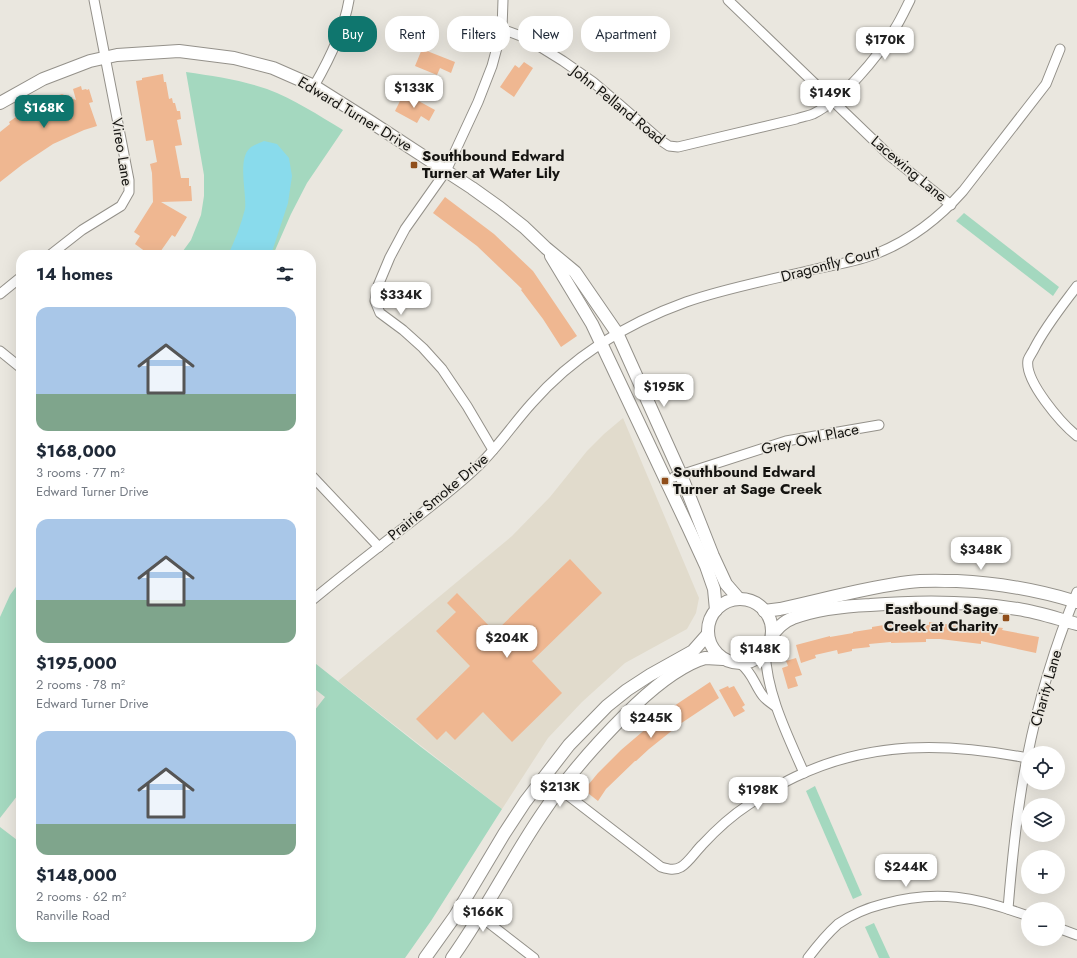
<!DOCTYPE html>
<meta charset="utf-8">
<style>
:root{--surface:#fff;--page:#f2f2f3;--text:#1f2937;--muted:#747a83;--accent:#0f766e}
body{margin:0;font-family:Jost,sans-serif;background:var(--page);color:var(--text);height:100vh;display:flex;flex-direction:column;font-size:15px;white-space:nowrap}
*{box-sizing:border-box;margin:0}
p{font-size:13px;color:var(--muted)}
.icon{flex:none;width:22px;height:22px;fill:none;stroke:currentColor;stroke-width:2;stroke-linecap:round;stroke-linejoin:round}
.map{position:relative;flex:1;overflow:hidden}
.panel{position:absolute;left:16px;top:250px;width:300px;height:692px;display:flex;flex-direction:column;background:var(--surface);border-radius:16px;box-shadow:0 4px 16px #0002}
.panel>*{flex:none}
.guide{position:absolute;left:328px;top:16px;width:380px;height:36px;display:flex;gap:8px}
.tools{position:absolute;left:1021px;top:746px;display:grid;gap:8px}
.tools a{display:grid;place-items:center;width:44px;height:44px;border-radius:50%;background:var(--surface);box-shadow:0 4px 16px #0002;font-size:20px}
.price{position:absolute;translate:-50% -34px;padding:0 9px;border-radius:8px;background:#fff;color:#222;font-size:13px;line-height:26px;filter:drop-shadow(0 1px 2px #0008)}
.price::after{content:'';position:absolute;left:50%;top:24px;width:12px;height:9px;margin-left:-6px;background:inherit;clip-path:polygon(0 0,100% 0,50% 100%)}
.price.selected{background:var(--accent);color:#fff}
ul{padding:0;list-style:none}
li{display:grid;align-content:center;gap:8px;height:212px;padding:0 20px}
li span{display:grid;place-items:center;height:124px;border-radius:12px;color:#555}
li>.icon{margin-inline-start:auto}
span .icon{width:72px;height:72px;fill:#fffc;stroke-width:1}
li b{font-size:17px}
h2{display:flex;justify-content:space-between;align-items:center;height:48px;padding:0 20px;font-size:17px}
.chip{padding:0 14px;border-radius:16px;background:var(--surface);box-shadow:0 4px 16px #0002;font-size:14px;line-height:36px}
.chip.selected{background:var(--accent);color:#fff}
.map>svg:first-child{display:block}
</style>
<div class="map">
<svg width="1077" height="958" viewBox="0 0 1077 958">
<rect width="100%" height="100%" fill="#eae7df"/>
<polygon fill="#e1dbcc" points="623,418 699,598 696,613 687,629 625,663 582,702 548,738 502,809 338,681 512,536 550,497 587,451 604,434"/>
<g fill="#a4d8bf">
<path d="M186,72c28,4 55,8 81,17 27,10 51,26 76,41l-36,53 -16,31 -18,41h-93l11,-15 10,-25 3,-19v-21z"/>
<polygon points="964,213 1059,287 1053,296 956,221"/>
<polygon points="21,580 21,791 0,818 0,617 10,595"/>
<polygon points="311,660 421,747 502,809 431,921 405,958 0,958 0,827 21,843 21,937 311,937 311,715 325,697 311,686"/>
<polygon points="815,786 862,895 853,899 806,791"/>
<polygon points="874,923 890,958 879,958 865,927"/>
</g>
<path fill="#89dbec" d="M264,141l13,3 12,14 3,18 -4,27 -17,52h-43c7,-15 13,-30 17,-46 2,-15 -8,-50 5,-61 3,-3 10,-5 14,-7z"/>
<g fill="#efb791">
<polygon points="422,49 455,62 451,73 440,68 437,75 415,66"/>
<polygon points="524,62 533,68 514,97 500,87 515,65 519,68"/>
<polygon points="163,74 164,82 166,82 169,99 172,98 173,103 175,103 177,111 180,111 181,119 177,120 182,145 175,146 181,178 189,178 189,186 191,186 192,201 161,202 187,217 175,237 172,235 158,255 150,255 135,244 140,236 134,232 153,202 152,173 150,164 157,162 153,140 146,141 136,81 142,80 142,78"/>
<polygon points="81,86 82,90 86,89 87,90 89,89 93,102 89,103 97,126 84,130 53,144 23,164 0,182 0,132 10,124 9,122 16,117 17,118 45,102 50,113 56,96 62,94 76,100 73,89"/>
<polygon points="404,93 435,110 429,121 421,116 417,123 395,111"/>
<polygon points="445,197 494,234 533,271 577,336 561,347 543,319 521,290 522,289 477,246 433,213"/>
<polygon points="570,559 602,593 532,661 562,693 512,742 483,712 455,740 446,731 437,740 416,719 470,666 436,631 456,612 447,603 457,593 495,632"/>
<polygon points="929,622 968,627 968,625 972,626 972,624 1003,628 1002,630 1039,637 1036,653 981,641 981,644 940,639 926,639 926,642 891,643 891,642 869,644 870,647 852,649 852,651 838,654 837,650 815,655 816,658 801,663 796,645 830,636 830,637 853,633 853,632 872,629 872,627 890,624 901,623 901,625 929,625"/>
<polygon points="796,658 802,675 795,677 798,686 788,689 782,668 788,666 786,661"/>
<polygon points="710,682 719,698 674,728 674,729 649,749 636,761 635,761 606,789 598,801 584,790 598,773 621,750 668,710"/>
<polygon points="728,686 729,688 734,686 745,705 742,707 745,711 734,717 719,690"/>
</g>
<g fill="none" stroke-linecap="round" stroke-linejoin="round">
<g stroke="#94918a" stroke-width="11">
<g id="street">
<polyline points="728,0 890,156 951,205"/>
<path d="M502,29l24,9 37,23 30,21 27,23 40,35 9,6 9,1 118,-28c5,-2 12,-3 17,-5 30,-15 64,-56 81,-84 6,-9 11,-20 16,-30"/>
<path d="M314,86c15,-26 30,-56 35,-86"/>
<polyline points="50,255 82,230 121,206 129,192 129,180 94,0"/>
<path d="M1077,286c-15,20 -32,41 -43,63 -2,4 -5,8 -6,11 -4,21 34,64 49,76"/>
<polyline points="0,294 21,277"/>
<polyline points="0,351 21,368"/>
<polyline points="493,450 467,406 442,369 423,348 403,330 380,313 375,301 377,288 390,257 405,229 446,171 478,102 492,66 502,29 503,0"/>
<polyline points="311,475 379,547"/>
<polyline points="674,477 786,441 879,425"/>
<path d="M311,601c33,-27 66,-53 100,-79 21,-17 44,-34 64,-53 21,-19 37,-44 57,-66 42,-48 93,-79 154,-101 43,-15 89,-23 134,-34 19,-4 39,-7 58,-15 32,-13 62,-36 85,-62l83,-107 14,-35"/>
<path d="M765,651c2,44 22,83 39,122"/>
<path d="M741,664c12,10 13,20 22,32 3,4 8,7 12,10"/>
<path d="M544,777l117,90c7,2 13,4 20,0 8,-5 14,-15 21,-22 13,-14 29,-29 46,-40 15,-10 30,-20 47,-28 75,-36 151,-35 232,-19"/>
<polyline points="463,903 534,958"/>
<path d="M1008,909c4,-50 9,-101 19,-151 11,-56 28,-113 50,-166"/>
<polyline points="1058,928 1077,935"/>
<path d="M808,958c9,-12 19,-24 30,-34 13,-9 29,-16 45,-20 54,-15 94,-7 145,12"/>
</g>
</g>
<g stroke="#94918a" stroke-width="14">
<g id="secondary">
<polyline points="0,103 43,79 90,61 117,55 179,51 234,58 273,68 314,86 371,122 472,188 500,208 524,227 546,248 575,272 617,333 681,475 713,556 726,584 739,599"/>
<polyline points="551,256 592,324 688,527 706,566 714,589 716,610"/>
<circle cx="740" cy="631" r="32"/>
<path d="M764,611l16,-2c42,-9 87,-22 129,-27 15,-2 32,-1 48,-1 41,2 81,9 120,21"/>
<path d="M772,635c6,-7 12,-14 21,-17 24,-9 52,-12 77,-13 50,-4 99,-4 148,4 20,3 40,10 59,15"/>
<polyline points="425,958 455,916 504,834 525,802 569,745 607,706 627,690 650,675 693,651 708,634"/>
<path d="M452,958c33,-46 58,-97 90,-144 24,-36 53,-69 84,-100 19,-19 48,-44 73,-54l6,-2 18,1"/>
</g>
</g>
<use href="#street" stroke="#fff" stroke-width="9"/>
<use href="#secondary" stroke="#fff" stroke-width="12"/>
</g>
<g fill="#904e1b" stroke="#eae7df" stroke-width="1.5">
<rect x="410" y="161" width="8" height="8" rx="2"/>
<rect x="661" y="477" width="8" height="8" rx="2"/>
<rect x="1002" y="614" width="8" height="8" rx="2"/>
</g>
<g text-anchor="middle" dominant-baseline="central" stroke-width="3.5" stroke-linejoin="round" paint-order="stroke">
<g font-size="15" fill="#141310" stroke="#eae7df">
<text transform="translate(618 105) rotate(39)">John Pelland Road</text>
<text transform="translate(355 114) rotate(31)">Edward Turner Drive</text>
<text transform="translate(122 152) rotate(81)">Vireo Lane</text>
<text transform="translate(909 169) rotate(40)">Lacewing Lane</text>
<text transform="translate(830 264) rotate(-15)">Dragonfly Court</text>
<text transform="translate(810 439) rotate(-12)">Grey Owl Place</text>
<text transform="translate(438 497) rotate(-40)">Prairie Smoke Drive</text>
<text transform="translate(1046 688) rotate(-74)">Charity Lane</text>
</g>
<g font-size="15" font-weight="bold" fill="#141310" stroke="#eae7df" text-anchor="start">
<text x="422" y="156">Southbound Edward<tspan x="422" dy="17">Turner at Water Lily</tspan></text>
<text x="673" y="472">Southbound Edward<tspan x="673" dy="17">Turner at Sage Creek</tspan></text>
<text x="998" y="609" text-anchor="end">Eastbound Sage<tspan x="998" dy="17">Creek at Charity</tspan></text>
</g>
</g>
</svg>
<div class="tools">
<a><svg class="icon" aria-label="locate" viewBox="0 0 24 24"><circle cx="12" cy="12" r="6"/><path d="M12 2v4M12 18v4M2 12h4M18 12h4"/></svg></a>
<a><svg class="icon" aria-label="layers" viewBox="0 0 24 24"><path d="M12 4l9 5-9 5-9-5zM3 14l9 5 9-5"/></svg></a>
<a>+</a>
<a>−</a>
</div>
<b class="price" style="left:885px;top:61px">$170K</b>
<b class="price" style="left:414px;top:109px">$133K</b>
<b class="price" style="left:830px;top:114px">$149K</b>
<b class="price selected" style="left:44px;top:129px">$168K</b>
<b class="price" style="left:401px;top:316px">$334K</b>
<b class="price" style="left:664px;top:408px">$195K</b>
<b class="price" style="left:981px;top:571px">$348K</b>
<b class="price" style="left:507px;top:659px">$204K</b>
<b class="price" style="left:760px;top:670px">$148K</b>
<b class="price" style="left:651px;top:739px">$245K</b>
<b class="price" style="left:560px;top:808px">$213K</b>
<b class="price" style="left:758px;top:811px">$198K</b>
<b class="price" style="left:906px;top:888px">$244K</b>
<b class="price" style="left:483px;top:933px">$166K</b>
<div class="guide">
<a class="chip selected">Buy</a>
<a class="chip">Rent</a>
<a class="chip">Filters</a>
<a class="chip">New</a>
<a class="chip">Apartment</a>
</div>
<section class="panel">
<h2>14 homes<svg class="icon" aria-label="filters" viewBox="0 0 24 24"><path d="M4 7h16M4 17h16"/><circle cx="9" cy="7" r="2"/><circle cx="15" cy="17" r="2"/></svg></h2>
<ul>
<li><span style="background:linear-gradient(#a9c7e8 70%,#7fa58c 0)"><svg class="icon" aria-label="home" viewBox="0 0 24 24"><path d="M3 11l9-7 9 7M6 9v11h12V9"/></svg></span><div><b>$168,000</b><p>3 rooms · 77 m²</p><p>Edward Turner Drive</p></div></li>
<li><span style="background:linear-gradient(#a9c7e8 65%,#7fa58c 0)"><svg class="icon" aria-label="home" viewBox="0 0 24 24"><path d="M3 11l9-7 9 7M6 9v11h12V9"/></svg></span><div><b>$195,000</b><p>2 rooms · 78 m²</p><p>Edward Turner Drive</p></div></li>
<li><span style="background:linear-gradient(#a9c7e8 75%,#7fa58c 0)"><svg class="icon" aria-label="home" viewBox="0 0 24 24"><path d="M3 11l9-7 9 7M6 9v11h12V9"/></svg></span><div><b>$148,000</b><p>2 rooms · 62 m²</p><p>Ranville Road</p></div></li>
</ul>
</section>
</div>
